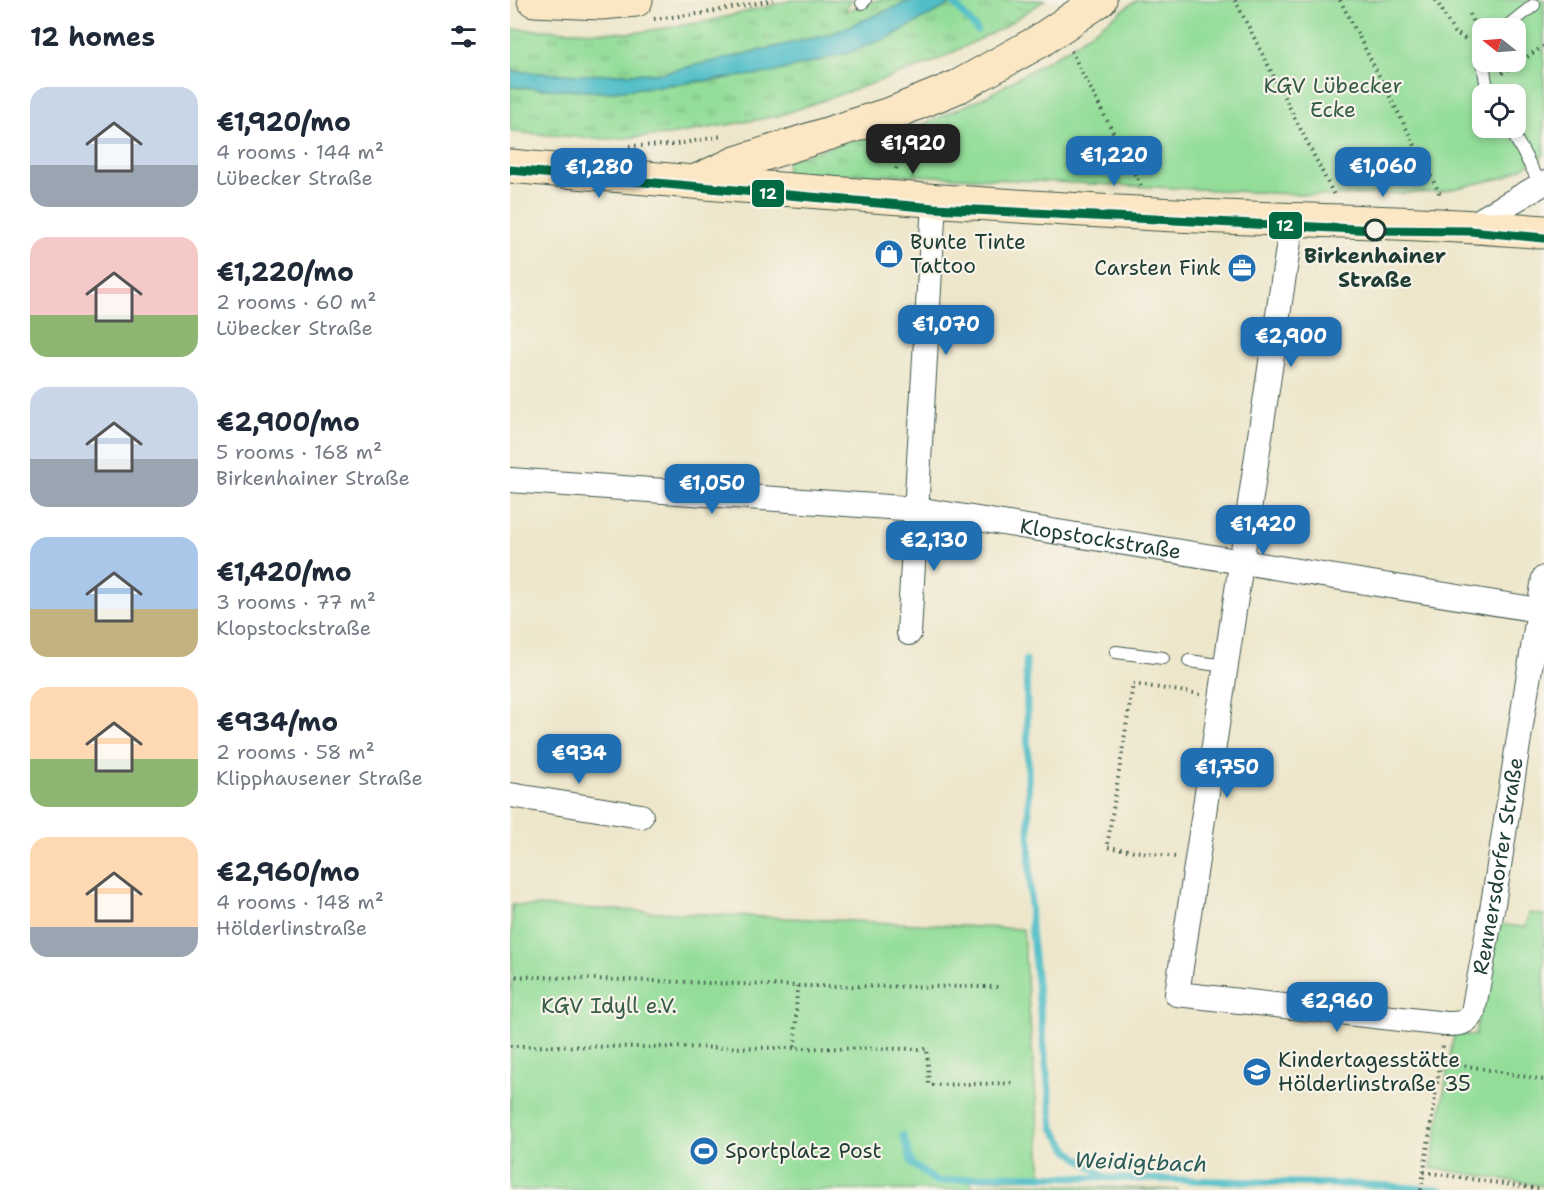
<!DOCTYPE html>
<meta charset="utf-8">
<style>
:root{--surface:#fff;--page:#f2f2f3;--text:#1f2937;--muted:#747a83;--accent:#1f6fb2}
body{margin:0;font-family:"Shantell Sans",sans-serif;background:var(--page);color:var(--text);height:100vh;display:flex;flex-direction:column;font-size:22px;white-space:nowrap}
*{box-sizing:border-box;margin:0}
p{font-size:20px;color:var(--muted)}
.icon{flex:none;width:33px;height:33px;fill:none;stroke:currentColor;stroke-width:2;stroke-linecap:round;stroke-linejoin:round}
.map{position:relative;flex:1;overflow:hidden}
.panel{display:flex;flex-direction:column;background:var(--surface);width:510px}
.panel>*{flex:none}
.needle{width:39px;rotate:287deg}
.controls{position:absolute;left:962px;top:18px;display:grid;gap:12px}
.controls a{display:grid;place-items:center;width:54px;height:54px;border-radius:12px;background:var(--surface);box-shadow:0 3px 9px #0003;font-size:30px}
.price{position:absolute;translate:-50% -51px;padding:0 14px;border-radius:12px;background:var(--accent);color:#fff;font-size:20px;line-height:39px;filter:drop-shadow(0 2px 3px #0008)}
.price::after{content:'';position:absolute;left:50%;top:36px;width:18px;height:14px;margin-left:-9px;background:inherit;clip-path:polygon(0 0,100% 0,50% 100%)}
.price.current{background:#222;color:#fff}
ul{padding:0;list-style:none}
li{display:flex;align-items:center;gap:18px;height:150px;padding:0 30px}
li span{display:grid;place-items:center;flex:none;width:168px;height:120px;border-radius:18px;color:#555}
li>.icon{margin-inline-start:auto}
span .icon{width:72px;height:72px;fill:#fffc;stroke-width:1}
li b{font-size:26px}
h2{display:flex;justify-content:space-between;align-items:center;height:72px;padding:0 30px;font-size:26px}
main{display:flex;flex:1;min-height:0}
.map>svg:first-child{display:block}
</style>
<main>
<section class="panel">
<h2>12 homes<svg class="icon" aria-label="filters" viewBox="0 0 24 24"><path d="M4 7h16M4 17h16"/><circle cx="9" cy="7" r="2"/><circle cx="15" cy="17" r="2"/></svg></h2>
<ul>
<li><span style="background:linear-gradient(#c9d6e8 65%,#9aa5b1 0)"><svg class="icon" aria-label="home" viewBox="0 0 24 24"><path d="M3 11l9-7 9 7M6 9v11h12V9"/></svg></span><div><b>€1,920/mo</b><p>4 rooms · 144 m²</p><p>Lübecker Straße</p></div></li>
<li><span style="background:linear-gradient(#f6c9c9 65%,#8fb573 0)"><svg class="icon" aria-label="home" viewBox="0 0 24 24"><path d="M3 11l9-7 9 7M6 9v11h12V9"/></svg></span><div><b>€1,220/mo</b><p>2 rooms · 60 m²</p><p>Lübecker Straße</p></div></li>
<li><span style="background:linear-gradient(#c9d6e8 60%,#9aa5b1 0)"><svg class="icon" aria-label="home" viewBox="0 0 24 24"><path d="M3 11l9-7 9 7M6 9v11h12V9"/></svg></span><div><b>€2,900/mo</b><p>5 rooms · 168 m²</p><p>Birkenhainer Straße</p></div></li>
<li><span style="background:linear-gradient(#a9c7e8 60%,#c2b280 0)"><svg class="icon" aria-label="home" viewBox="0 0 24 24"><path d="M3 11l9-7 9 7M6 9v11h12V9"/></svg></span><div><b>€1,420/mo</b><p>3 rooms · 77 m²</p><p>Klopstockstraße</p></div></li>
<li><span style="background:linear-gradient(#ffd9b3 60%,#8fb573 0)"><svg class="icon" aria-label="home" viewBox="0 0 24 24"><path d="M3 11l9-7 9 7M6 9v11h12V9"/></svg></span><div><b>€934/mo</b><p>2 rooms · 58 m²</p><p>Klipphausener Straße</p></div></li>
<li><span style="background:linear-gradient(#ffd9b3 75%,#9aa5b1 0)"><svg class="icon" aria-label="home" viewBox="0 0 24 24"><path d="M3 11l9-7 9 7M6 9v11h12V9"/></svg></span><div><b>€2,960/mo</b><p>4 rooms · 148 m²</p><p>Hölderlinstraße</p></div></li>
</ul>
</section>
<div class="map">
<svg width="1034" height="1190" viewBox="0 0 1034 1190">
<defs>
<pattern id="grass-tufts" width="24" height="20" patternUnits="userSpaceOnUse" patternTransform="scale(1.5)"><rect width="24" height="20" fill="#93dd99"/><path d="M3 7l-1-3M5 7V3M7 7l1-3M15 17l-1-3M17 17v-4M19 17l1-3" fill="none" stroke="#77b47e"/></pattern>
</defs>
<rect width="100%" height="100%" fill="#f7f3e8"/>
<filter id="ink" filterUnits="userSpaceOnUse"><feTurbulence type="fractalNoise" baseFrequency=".0167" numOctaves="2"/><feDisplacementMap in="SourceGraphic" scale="12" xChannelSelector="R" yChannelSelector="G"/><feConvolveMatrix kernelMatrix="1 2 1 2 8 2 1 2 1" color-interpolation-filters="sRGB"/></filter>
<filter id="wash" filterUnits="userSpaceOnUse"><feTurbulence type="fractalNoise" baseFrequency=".008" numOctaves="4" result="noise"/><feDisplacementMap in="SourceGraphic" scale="24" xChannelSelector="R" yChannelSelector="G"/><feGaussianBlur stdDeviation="1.35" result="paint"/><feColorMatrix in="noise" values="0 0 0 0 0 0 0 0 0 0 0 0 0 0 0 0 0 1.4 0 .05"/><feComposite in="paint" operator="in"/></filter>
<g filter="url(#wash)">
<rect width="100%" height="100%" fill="#ede6ca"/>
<g fill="url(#grass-tufts)" stroke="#598d66" stroke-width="1.5">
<polygon points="282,0 342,0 334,12 367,0 402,0 321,34 152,73 66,75 0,71 0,29 123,33 200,21"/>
<polygon points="446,0 535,0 492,28 421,63 268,116 159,135 97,139 0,132 0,87 95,92 215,79"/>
<polygon points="401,122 404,129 406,175 276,174 277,160"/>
<polygon points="490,1183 669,1190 462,1190 462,1187"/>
</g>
<g fill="#93dd99" stroke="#598d66" stroke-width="1.5" fill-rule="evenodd">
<path d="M627,0h407v155l-38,22 -67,15 -104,4 -419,-21 -2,-46 75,-34 80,-47zM972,28h33v34h-33zM972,94h33v34h-33z"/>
<polygon points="2,905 513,929 532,1178 461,1180 462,1190 0,1190"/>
<polygon points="1019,913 1034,915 1034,1186 921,1168 944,1033 965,1036 985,924 1016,927"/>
</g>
<polygon fill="#50bec8" stroke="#387e7e" stroke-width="1.5" points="402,0 448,0 378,38 334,54 261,73 95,92 0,87 0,71 66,75 152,73 321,34"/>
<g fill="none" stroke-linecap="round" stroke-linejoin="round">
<g stroke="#50bec8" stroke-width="7">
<polyline points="441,0 467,30"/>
<polyline points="516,660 521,929 543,1128 559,1151 595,1177"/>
<polyline points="393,1135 402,1164 427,1182 488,1175 865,1185 931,1190"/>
</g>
</g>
</g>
<g filter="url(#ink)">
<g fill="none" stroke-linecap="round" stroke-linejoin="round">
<g stroke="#3e564a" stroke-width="14">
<g id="lane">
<polyline points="352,3 355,0"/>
<polyline points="995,28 1024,5"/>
<polyline points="972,47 972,58"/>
<polyline points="973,62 976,83 982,94"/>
<polyline points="1000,128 1031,185"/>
<polyline points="606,652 653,658"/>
<polyline points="679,661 716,666"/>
</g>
</g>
<g stroke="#3e564a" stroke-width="26">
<g id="street">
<path id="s1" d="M782,221l-115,773 269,30c14,0 20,0 27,-12l20,-108 51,-326"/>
<polyline points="962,225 1034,183"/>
<path id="s2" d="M0,480l406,29 628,102"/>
<polyline points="399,633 424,202"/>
<polyline points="0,795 131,816"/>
</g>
</g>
<g stroke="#3e564a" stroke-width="35">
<g id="secondary">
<polyline points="24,0 91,3 126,0"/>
<path d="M0,166c209,19 418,36 628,47 135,8 271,7 406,19"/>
<polyline points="184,182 226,163 383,113 449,86 528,42 590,0"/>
</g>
</g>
<g stroke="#3e564a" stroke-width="4" stroke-dasharray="1.5 4.5" stroke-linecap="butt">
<polyline points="725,0 824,195"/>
<polyline points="830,0 929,192 929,197"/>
<polyline points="926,0 944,32 957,40"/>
<polyline points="960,14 966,33"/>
<polyline points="144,19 195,13 263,0"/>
<polyline points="561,51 631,186"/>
<polyline points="992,73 1034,46"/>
<polyline points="119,146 161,145 213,136"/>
<polyline points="386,169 393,139"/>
<polyline points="665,857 597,847 623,684 690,694"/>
<polyline points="0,976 287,986 491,987"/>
<polyline points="0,1046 417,1049 419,1085 504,1083"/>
<polyline points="285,1047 287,986"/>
<polyline points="931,1061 1034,1080"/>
<polyline points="914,1172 1028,1189"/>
<polyline points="911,1190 933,1045"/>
</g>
<use href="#lane" stroke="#fff" stroke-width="12"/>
<use href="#street" stroke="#fff" stroke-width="24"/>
<use href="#secondary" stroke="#fbe7c3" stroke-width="33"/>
<g stroke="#f7f3e8" stroke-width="14">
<polyline id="tram-1" points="0,170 424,208 865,230 960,231 1034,238"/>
</g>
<use href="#tram-1" stroke="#006b42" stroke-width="9"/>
</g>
</g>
<defs>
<g id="shop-disc" transform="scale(1.5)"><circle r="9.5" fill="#1f6fb2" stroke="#f7f3e8"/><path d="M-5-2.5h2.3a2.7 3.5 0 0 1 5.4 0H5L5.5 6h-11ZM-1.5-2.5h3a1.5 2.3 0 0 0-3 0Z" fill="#fff"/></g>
<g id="office-disc" transform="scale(1.5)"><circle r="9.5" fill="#1f6fb2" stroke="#f7f3e8"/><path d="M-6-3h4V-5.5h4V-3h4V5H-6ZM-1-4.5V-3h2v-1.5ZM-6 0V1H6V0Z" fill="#fff"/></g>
<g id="school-disc" transform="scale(1.5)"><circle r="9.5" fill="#1f6fb2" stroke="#f7f3e8"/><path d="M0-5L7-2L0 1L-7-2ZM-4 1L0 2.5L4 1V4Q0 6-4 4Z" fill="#fff"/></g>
<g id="stadium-disc" transform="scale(1.5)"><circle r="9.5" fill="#1f6fb2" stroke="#f7f3e8"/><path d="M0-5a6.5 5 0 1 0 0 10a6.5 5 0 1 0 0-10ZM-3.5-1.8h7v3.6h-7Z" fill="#fff"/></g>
</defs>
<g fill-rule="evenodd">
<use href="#shop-disc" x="379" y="254"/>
<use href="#office-disc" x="732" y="268"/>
<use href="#school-disc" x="747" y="1072"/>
<use href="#stadium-disc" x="194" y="1151"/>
</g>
<circle fill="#f7f3e8" stroke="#1f3d34" stroke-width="3" cx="865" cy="230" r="10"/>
<g text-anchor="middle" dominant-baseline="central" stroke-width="4.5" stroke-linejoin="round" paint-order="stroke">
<g font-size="21" fill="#365d48" stroke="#f7f3e8">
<text x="823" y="86">KGV Lübecker<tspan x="823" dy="24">Ecke</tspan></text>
<text x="99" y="1006">KGV Idyll e.V.</text>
</g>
<g font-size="21" fill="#1f3d34" stroke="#f7f3e8" text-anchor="start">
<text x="400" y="242">Bunte Tinte<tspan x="400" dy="24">Tattoo</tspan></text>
<text x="711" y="268" text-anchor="end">Carsten Fink</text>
<text x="768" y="1060">Kindertagesstätte<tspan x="768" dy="24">Hölderlinstraße 35</tspan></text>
<text x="215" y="1151">Sportplatz Post</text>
</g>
<g font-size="21" font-weight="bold" fill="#1f3d34" stroke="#f7f3e8">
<text x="865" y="256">Birkenhainer<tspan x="865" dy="24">Straße</tspan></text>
</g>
<g font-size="21" fill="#1f3d34" stroke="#f7f3e8">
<text stroke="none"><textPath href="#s2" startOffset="594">Klopstockstraße</textPath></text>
<text stroke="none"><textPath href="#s1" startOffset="1232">Rennersdorfer Straße</textPath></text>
</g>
<g font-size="22" font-style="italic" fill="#2b5d59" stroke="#f7f3e8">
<text transform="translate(631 1162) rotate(2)">Weidigtbach</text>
</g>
</g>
<g stroke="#f7f3e8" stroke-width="2">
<rect x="241" y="179" width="34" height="29" rx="6" fill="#006b42"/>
<rect x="758" y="211" width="35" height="29" rx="6" fill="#006b42"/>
</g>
<g font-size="16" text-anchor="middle" font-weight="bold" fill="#fff">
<text x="258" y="199">12</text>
<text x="775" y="231">12</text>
</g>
</svg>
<div class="controls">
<a><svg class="needle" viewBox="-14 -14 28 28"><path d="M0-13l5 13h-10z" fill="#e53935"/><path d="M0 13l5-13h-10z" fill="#747a83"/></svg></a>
<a><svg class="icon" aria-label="locate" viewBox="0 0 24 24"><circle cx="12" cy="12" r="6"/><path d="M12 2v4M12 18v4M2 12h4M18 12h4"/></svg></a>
</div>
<b class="price current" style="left:403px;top:175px">€1,920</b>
<b class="price" style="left:604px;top:187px">€1,220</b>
<b class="price" style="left:873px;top:198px">€1,060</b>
<b class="price" style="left:89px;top:199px">€1,280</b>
<b class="price" style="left:436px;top:356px">€1,070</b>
<b class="price" style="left:781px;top:368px">€2,900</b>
<b class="price" style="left:202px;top:515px">€1,050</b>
<b class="price" style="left:753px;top:556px">€1,420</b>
<b class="price" style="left:424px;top:572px">€2,130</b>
<b class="price" style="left:69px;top:785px">€934</b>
<b class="price" style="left:717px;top:799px">€1,750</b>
<b class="price" style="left:827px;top:1033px">€2,960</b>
</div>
</main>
